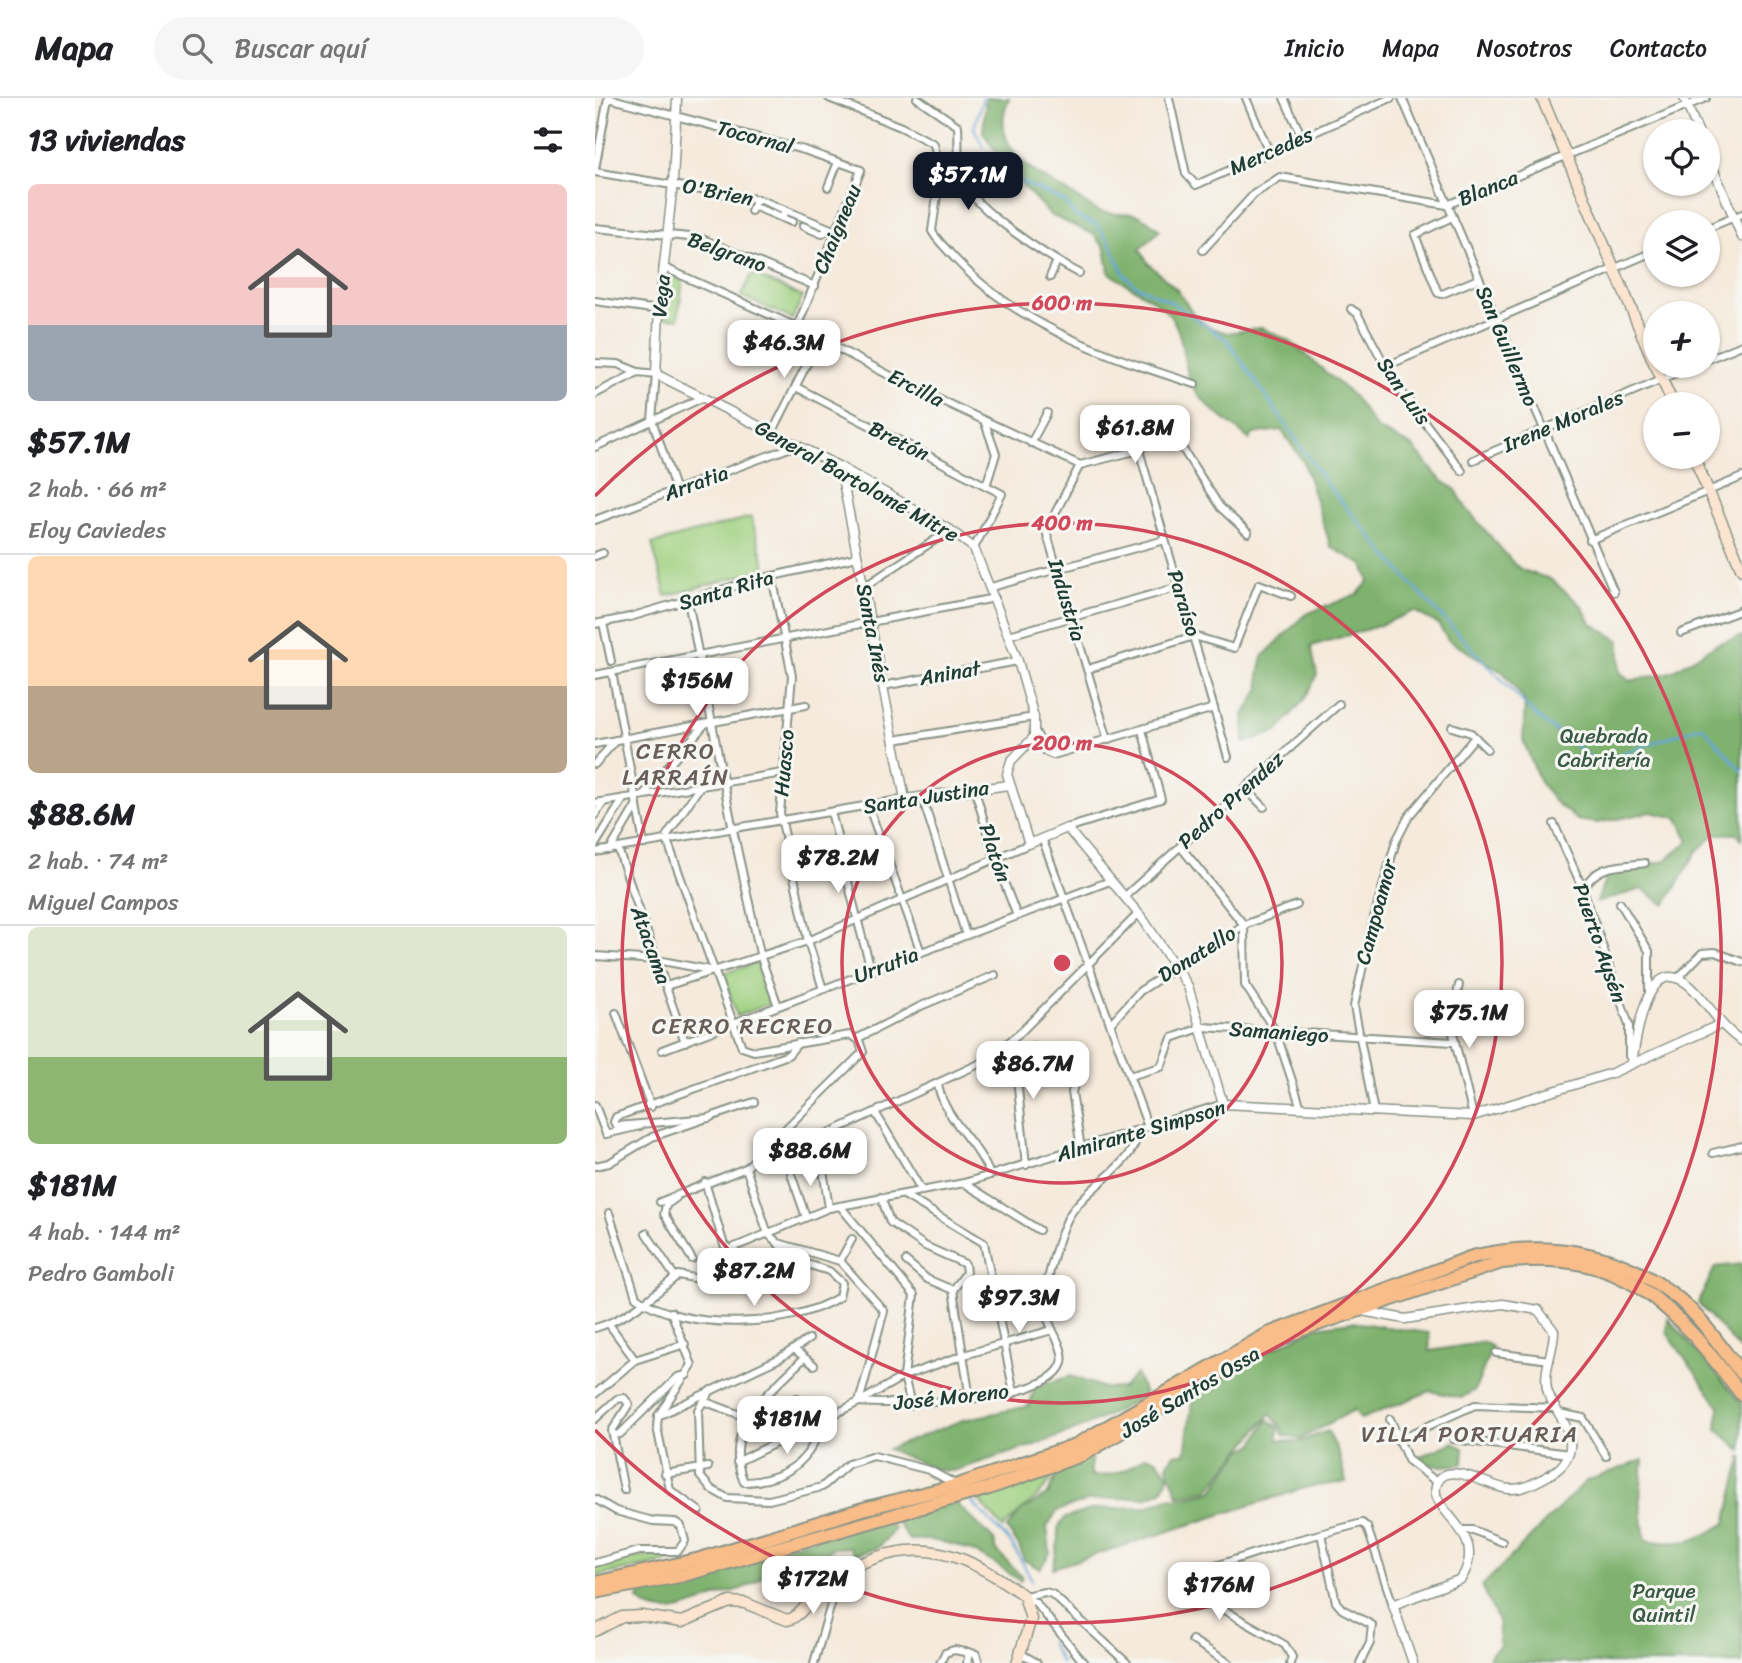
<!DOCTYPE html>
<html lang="es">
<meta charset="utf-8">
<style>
:root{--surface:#fff;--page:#f6f6f6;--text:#202124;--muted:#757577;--line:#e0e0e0;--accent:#111827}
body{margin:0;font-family:Sriracha,sans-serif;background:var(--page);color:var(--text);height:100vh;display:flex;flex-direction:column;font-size:26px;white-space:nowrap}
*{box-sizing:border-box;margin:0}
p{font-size:23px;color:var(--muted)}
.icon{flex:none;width:38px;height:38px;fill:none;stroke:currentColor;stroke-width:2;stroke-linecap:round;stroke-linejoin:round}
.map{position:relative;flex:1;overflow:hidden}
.side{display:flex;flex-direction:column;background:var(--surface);width:595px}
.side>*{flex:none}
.buttons{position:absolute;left:1048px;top:21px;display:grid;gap:14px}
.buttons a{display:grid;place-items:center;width:77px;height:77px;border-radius:50%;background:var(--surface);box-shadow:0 2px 5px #0004;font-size:35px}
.price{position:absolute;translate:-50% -60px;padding:0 16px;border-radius:14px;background:#fff;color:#222;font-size:23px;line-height:46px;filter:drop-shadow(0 2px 4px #0008)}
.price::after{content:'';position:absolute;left:50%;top:42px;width:21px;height:16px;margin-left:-10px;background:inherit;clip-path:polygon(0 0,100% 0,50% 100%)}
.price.active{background:var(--accent);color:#fff}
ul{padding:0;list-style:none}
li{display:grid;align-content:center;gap:14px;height:371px;padding:0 28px}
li+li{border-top:2px solid var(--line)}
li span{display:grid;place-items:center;height:217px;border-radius:10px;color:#555}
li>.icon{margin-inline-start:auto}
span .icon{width:126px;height:126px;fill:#fffc;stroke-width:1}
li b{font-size:30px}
h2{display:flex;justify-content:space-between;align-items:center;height:84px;padding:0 28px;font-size:30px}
header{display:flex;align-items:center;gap:42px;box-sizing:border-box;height:98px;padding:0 35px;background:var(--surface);border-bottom:2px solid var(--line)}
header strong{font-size:33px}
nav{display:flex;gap:38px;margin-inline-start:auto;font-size:24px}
.search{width:490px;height:63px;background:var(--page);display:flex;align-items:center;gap:18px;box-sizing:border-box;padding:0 24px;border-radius:38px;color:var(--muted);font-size:26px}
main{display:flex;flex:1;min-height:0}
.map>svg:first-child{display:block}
</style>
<header>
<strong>Mapa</strong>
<div class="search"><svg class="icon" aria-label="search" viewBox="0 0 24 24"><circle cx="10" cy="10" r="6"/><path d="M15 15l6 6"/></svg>Buscar aquí</div>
<nav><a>Inicio</a><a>Mapa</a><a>Nosotros</a><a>Contacto</a></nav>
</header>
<main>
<section class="side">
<h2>13 viviendas<svg class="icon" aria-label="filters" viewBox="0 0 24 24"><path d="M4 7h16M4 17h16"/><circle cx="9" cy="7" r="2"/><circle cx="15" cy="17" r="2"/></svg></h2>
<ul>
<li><span style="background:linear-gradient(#f6c9c9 65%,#9aa5b1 0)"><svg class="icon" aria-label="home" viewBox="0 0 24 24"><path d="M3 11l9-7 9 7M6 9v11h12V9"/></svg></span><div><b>$57.1M</b><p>2 hab. · 66 m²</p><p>Eloy Caviedes</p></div></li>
<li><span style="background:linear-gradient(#ffd9b3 60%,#b9a48a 0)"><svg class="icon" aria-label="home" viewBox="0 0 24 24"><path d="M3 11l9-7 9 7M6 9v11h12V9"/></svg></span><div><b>$88.6M</b><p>2 hab. · 74 m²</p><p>Miguel Campos</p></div></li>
<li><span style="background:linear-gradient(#dfe7d0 60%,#8fb573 0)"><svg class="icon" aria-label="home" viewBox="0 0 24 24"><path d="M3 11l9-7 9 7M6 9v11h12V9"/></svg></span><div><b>$181M</b><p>4 hab. · 144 m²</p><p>Pedro Gamboli</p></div></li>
</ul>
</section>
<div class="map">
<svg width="1147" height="1565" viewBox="0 0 1147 1565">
<rect width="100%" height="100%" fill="#f6f6f2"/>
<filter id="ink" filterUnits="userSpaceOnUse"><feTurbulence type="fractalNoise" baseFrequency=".0143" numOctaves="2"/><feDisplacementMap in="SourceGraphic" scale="14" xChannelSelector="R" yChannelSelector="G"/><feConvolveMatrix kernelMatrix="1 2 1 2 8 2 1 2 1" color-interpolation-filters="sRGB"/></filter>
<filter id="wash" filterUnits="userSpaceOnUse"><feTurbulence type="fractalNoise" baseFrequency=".00686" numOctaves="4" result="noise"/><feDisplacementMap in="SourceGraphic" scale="28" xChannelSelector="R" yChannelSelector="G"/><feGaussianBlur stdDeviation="1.57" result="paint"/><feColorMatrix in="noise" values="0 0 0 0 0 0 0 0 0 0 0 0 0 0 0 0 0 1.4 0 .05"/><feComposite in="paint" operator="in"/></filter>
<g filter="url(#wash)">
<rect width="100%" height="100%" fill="#f5eadb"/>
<g fill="#9fd07f" stroke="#5f865a" stroke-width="2">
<polygon points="157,176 208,199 197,221 146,198"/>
<polygon points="75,177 88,183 83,221 69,220 71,181"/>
<polygon points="156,419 171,471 71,498 57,446"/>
<polygon points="162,865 177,905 142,918 128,875"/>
<path d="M460,1370c-7,27 -34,39 -52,60l-28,-32z"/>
<polygon points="85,1457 66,1465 0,1478 0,1469 49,1458"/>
</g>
<g fill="#7fb26e" stroke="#4f7851" stroke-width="2">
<path d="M391,0h23c-23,50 28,77 64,97 8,5 18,14 28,17 34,7 25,-9 59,18l-20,19 8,14 30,28 16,24 15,12 18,6 35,-5 28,13 63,55 24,33 35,17 28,33 16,11 10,18 48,56 8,6 28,9 31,26 10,18 29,18v31l10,9 41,-9 46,-28 25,-8v204l-5,-6h-22l-18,17 -32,54 -23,-16 -45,13 10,-28 58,-13 24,-20 -11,-23 -27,-6 -54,11 -20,-3 -23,-19 -14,-19 -17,-42 2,-39 -21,-28 -56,-33 -10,-16 -24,-13 -39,16 -64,19 6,29 -11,22 -29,35 -33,11v-28l16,-27 -1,-14 4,-18 43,-42 52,-20 11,-13 -6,-16 -32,-18 -28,-86 -22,-31 -28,4 -3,6c-19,-17 -53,-37 -61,-62 -7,-20 -5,-44 -19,-62 -15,-19 -42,-28 -61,-44l-4,-24 -12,-14 -43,-19 -44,-47 -23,-36z"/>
<polygon points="1147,1166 1147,1254 1103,1205 1120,1169"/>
<polygon points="1073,1220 1147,1305 1147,1353 1122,1331 1124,1308 1072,1235"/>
<polygon points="757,1224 834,1235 835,1253 889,1244 897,1249 880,1292 866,1300 835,1293 766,1321 759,1312 705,1341 688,1337 684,1326 675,1316 614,1391 583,1398 572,1367 579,1356 590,1356 597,1304 606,1292 659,1260 721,1229"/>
<path d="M541,1276l9,20c-56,38 -128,56 -192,77l-17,-1 -48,-21 75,-29 66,-14 6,-19 36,-11 33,12h18z"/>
<polygon points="673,1321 683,1329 683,1342 703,1344 733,1333 744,1356 751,1384 713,1389 458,1470 464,1440 463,1430 470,1420 498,1411 552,1409 573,1400 583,1401 617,1393 647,1352 658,1347"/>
<path d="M859,1344l10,7 -1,15c-19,2 -30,5 -47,-6z"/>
<path d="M496,1357v21c21,1 39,-6 54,-20l11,3 13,16 -7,16 -14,6 -58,3 -33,11 -10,16 3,26 -10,16 -16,-9 -5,-14 -12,-17 14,-18 27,-17 12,-27z"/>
<path d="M1147,1357v208h-254l3,-9 9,-8 -2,-25 -16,-35 104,-105 57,-21 -3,39 5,41c35,6 51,2 81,-17z"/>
<path d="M359,1403l40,39 3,11 25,26 -2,4c-36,-27 -65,-43 -111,-41l-15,-23z"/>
<path d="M290,1420l10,11 -17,19 -24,7 -4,-8 -16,1 -55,34 -16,-7c-14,15 -29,15 -48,22 -23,9 -55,25 -77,3l3,-10z"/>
</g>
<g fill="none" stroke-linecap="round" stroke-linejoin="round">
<g stroke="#63a5d7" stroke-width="2.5">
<polyline points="388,0 379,30 388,49"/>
<polyline points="392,54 409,76 470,104 480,118 502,127 516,147 529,176 540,187 576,204 632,242 734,389 818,488 942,619 1002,664 1107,628 1147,673"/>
<polyline points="376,1403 416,1445 437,1482"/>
<polyline points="455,1544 466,1565"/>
</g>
</g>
</g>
<g filter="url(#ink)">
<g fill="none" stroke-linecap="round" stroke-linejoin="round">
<g stroke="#8a9488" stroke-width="10">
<g id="minor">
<polyline points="13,0 209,52 266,72 202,229"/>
<path d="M234,0l72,29 33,17 6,30 -8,57c4,8 11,14 17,21 63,72 157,104 246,132"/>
<path d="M322,0l41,28c1,16 -1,39 4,54 12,30 88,78 117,93"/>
<polyline points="574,0 591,76 601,87 796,0"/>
<polyline points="651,0 674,54"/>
<polyline points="689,0 707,39"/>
<polyline points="807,0 1019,494"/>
<polyline points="0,71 13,0"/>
<polyline points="0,74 166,102 241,133"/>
<polyline points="233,89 243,64"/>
<polyline points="163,110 187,120 190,112"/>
<polyline points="156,113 161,101"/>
<polyline points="857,119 820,137 843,195 847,196 883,181"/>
<polyline points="187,120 197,124"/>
<polyline points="208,128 227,136 234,131"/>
<polyline points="0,130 105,140 220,188"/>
<polyline points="1113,130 1147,116"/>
<polyline points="608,152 659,96 685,79 852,107 1111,0"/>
<polyline points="68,169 202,229 311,286 485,367 544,352 571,325 625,409 653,435"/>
<polyline points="455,179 462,163"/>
<polyline points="0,203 64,212"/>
<polyline points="756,211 762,215 799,284 867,373"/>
<polyline points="1113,261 1147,247"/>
<polyline points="0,265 23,266 43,274"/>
<polyline points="789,269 1060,153"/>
<polyline points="201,289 407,396 379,450"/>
<polyline points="0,296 43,274 61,276 57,322 81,393"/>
<polyline points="390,325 401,356 391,388"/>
<polyline points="177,335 225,240"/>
<polyline points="436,345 452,315"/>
<polyline points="0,349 107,300"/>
<polyline points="544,352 633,659"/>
<polyline points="878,362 1097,268"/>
<polyline points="485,367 451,433 513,642"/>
<polyline points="0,422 202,347"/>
<polyline points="995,442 1147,379"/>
<polyline points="0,458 8,455"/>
<polyline points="177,478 197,578 185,715 213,843 228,891"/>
<polyline points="269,489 355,432"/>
<polyline points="396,489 570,442"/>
<polyline points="93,503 138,732 166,860 183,908"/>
<polyline points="8,525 16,563"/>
<polyline points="0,526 35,519 160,482 262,459"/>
<polyline points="1086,535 1147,512"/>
<polyline points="414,537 584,489"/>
<polyline points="493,571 599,538 639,550 664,486 696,498"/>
<polyline points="17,574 49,746"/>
<polyline points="0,577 400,500"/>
<polyline points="288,588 423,563"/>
<polyline points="857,629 876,635 892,651"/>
<polyline points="440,633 451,654 458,657 619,610"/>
<polyline points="299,642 439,619"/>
<polyline points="0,646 211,607"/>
<polyline points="0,666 21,642"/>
<polyline points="650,690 669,709"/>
<polyline points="380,692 400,761 422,818"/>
<polyline points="48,697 110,626"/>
<polyline points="327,699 371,837"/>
<polyline points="0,705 188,675"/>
<polyline points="273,707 326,854"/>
<path d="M236,714c14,53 24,106 41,159"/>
<polyline points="0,717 9,704"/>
<polyline points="959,726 988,791 1034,927 1034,958"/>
<polyline points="472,730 566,701 547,632"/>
<polyline points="72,737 106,687"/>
<polyline points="447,740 553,1029"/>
<polyline points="0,747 29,700"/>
<polyline points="585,748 649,827 650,887 681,934 706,1010"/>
<polyline points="23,751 90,944"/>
<polyline points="15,752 42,706"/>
<polyline points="0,754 310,701"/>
<path d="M988,791c14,-26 36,-22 62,-26"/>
<polyline points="529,799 744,606"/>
<polyline points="1025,805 1054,853 1054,894"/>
<polyline points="0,858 62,862 120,873"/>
<polyline points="1082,881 1107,855 1120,854 1147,864"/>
<polyline points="864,887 856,927 878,1018"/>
<polyline points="71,888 213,843 434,746"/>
<polyline points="21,915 56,1009"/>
<polyline points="515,926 545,893 582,869 649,827 702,807"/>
<polyline points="263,940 326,908 400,877"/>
<polyline points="418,942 431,1067"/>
<polyline points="439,948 483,976 477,994 486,1050"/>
<polyline points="67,952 515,783"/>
<polyline points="534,978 566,969 577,940 608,929 858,944"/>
<path d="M343,987c7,36 40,57 52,90"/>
<polyline points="0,1007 11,1036 45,1028"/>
<polyline points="280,1014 327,1093"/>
<polyline points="779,1014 759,908 778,823 801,743 814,718 880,639"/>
<polyline points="114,1020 22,1028 19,1024 21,1019 193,957 203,945"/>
<polyline points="1118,1055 1147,1048"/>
<polyline points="0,1068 14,1065 57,1039 159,1004"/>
<path d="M151,1070l22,66 10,9 62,18 44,50 -25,91c36,3 191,2 203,-39 4,-14 -13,-35 -16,-50 -4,-24 11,-71 21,-93 15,-32 70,-55 71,-90"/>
<polyline points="196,1076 211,1119"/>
<polyline points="110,1084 129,1147 135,1151 234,1110 369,1085 628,1006"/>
<polyline points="369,1085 444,1132"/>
<polyline points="309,1097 389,1145 419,1295"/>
<polyline points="286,1099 295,1124 330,1148 370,1166 371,1175 358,1192"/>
<polyline points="81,1100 71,1107 69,1116 97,1161"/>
<polyline points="65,1104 151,1070 268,954 264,942 255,937 159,953 147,949 72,742"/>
<polyline points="245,1108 319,1197 309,1278 316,1307"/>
<polyline points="234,1110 223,1040 386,965 423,937 543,816"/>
<path d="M14,1115l27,84c47,35 155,31 203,0l3,-14 -13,-12 -35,-11 -15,-15"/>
<polyline points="51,1135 80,1179"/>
<polyline points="245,1163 257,1141"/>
<polyline points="311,1163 332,1181 358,1192"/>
<polyline points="358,1192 375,1301"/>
<polyline points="76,1214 97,1267 63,1318 62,1329 75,1392 104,1413"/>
<polyline points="14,1226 40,1262"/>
<path d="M0,1230c32,-9 58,-32 83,-53l78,15"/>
<polyline points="200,1252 219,1267"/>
<polyline points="901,1255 955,1262"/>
<path d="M208,1261c-33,34 -83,69 -59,123 40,-1 70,-21 77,-62"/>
<polyline points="116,1292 103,1312 105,1378 116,1391 132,1400 174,1402 227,1389 253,1366 279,1358 334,1372 360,1386"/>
<polyline points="0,1296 40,1262 90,1246"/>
<polyline points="111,1304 199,1337"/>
<polyline points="964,1315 988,1320 1011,1358"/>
<polyline points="63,1318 185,1260 214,1241"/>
<polyline points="0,1321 22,1301 29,1300 34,1306 17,1333 18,1337 25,1336 83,1279 92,1277"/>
<polyline points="795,1321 813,1362 842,1384"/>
<polyline points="170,1326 202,1300"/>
<polyline points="18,1337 29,1392"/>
<polyline points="858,1341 974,1356"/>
<polyline points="802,1342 880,1307 960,1310"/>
<polyline points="142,1364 264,1304 309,1278 369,1257 457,1232"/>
<polyline points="70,1376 113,1369"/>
<polyline points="0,1401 21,1413 58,1423 80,1424 86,1428 90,1443 83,1453 44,1453 0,1465"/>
<polyline points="866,1432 878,1432 907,1444"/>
<polyline points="726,1436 741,1504 747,1511 777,1527 775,1545 765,1565"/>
<polyline points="429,1498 450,1494 457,1496 532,1565"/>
<polyline points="431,1499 441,1505 489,1565"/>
<polyline points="597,1542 634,1565"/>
<polyline points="425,1555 442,1565"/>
<polyline points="219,1565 244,1479"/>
<polyline points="345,1565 350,1555 359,1552 381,1556 384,1565"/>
<polyline points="372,1565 374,1554"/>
<polyline points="695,1565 697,1559 690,1547 596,1493 591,1482 599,1475 691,1445 767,1425 772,1429 798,1507"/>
</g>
</g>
<g stroke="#8a9488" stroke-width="11">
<g id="tertiary">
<polyline points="82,0 78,85 64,212 61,276 245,369 355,432 379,450 423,563 439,619 439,639 416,663 412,676 434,746 472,730 548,821 593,888 628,1006 878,1018 1017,975 1126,926"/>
<polyline points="1089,0 1103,33"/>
<polyline points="1113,58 1147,139"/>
<polyline points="245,369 310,701 414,687"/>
<path d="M1037,965c4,-22 14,-115 58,-77 19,17 29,41 52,55"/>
<path d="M767,1213l43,8 98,-15 35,6 16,21c0,19 -11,39 -7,58 5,22 29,38 22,64 -4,13 -14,19 -25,25 -12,6 -22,12 -35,11 -18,-1 -58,-28 -70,-9 -20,29 54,49 22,99l-68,26 20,58"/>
</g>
</g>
<g stroke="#8a9488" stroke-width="13">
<g id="secondary">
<polyline points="947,0 1060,267"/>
<polyline points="1061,268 1078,306"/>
<polyline points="1099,359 1147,472"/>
<path d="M0,1533l27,-14 20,-1 40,6 48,-20 15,1 42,17 6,-2c15,-9 21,-28 37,-38 75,-47 127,-35 194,16l7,23 -14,44"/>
</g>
</g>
<g stroke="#8a9488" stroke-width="16">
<g id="motorway">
<path d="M0,1485l105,-24 163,-50 95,-24 118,-40 192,-111 204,-77c73,-17 148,-7 208,43 24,21 42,49 62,74"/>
<path d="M0,1494l89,-17 305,-87 95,-34 173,-103 46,-22 199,-67c124,-15 171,44 240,133"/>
</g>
</g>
<use href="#minor" stroke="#fff" stroke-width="6"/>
<use href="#tertiary" stroke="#fff" stroke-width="8"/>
<use href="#secondary" stroke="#fce5d0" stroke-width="10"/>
<use href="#motorway" stroke="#f8bd89" stroke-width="12"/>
</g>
</g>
<g fill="none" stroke="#d1495b" stroke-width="3.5">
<circle cx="467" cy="865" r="220"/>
<circle cx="467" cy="865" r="440"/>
<path d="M0 398A660 660 0 1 1 0 1332"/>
</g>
<g text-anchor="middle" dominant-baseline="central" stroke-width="6" stroke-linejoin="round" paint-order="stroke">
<g font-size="21" fill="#1f3d34" stroke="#f6f6f2">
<text transform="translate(160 39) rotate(15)">Tocornal</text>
<text transform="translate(676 53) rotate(-24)">Mercedes</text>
<text transform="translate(893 90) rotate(-22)">Blanca</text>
<text transform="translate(123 94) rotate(11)">O'Brien</text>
<text transform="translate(242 131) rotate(-68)">Chaigneau</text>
<text transform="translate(132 154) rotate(20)">Belgrano</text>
<text transform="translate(66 198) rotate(-85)">Vega</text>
<text transform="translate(912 248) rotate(67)">San Guillermo</text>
<text transform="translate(321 290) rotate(27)">Ercilla</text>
<text transform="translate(809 293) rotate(55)">San Luis</text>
<text transform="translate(968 323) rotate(-23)">Irene Morales</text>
<text transform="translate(304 343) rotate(27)">Bretón</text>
<text transform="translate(262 383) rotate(29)">General Bartolomé Mitre</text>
<text transform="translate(101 385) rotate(-20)">Arratia</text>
<text transform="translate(131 492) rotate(-16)">Santa Rita</text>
<text transform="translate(472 502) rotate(73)">Industria</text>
<text transform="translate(589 505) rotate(73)">Paraíso</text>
<text transform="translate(278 535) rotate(79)">Santa Inés</text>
<text transform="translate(355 575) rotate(-10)">Aninat</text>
<text transform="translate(189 665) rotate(-85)">Huasco</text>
<text transform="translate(331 699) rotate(-9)">Santa Justina</text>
<text transform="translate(636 702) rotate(-42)">Pedro Prendez</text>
<text transform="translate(400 755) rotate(72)">Platón</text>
<text transform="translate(781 814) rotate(-75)">Campoamor</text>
<text transform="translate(1005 845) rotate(71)">Puerto Aysén</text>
<text transform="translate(56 847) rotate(70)">Atacama</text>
<text transform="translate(602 856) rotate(-32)">Donatello</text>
<text transform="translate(291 867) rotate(-21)">Urrutia</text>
<text transform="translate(684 934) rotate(4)">Samaniego</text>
<text transform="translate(546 1033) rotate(-16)">Almirante Simpson</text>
<text transform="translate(595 1294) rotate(-31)">José Santos Ossa</text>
<text transform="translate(356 1299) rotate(-6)">José Moreno</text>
</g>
<g font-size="21" fill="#395a43" stroke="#f6f6f2">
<text x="1009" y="638">Quebrada<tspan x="1009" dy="24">Cabritería</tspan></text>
<text x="1069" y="1493">Parque<tspan x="1069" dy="24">Quintil</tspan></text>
</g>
<g font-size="23" letter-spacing="2" fill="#685e57" stroke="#f6f6f2">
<text x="81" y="653">CERRO<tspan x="81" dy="26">LARRAÍN</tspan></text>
<text x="148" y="928">CERRO RECREO</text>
<text x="875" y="1336">VILLA PORTUARIA</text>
</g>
</g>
<circle cx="467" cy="865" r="10" fill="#d1495b" stroke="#f6f6f2" stroke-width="3.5"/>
<g font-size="21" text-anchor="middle" font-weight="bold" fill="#d1495b" stroke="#f6f6f2" stroke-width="6" stroke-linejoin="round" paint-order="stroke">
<text x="467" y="212">600 m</text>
<text x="467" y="432">400 m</text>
<text x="467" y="652">200 m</text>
</g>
</svg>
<div class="buttons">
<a><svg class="icon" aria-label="locate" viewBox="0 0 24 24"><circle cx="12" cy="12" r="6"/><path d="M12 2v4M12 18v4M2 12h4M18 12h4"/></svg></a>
<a><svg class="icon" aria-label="layers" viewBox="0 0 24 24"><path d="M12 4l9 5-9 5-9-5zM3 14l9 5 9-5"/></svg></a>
<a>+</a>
<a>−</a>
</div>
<b class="price active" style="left:373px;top:114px">$57.1M</b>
<b class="price" style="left:189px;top:282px">$46.3M</b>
<b class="price" style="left:540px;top:367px">$61.8M</b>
<b class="price" style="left:102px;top:620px">$156M</b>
<b class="price" style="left:243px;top:797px">$78.2M</b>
<b class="price" style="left:874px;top:952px">$75.1M</b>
<b class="price" style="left:438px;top:1003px">$86.7M</b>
<b class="price" style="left:215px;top:1090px">$88.6M</b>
<b class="price" style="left:159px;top:1210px">$87.2M</b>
<b class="price" style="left:424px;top:1237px">$97.3M</b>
<b class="price" style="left:192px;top:1358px">$181M</b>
<b class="price" style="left:218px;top:1518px">$172M</b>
<b class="price" style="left:624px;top:1524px">$176M</b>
</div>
</main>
